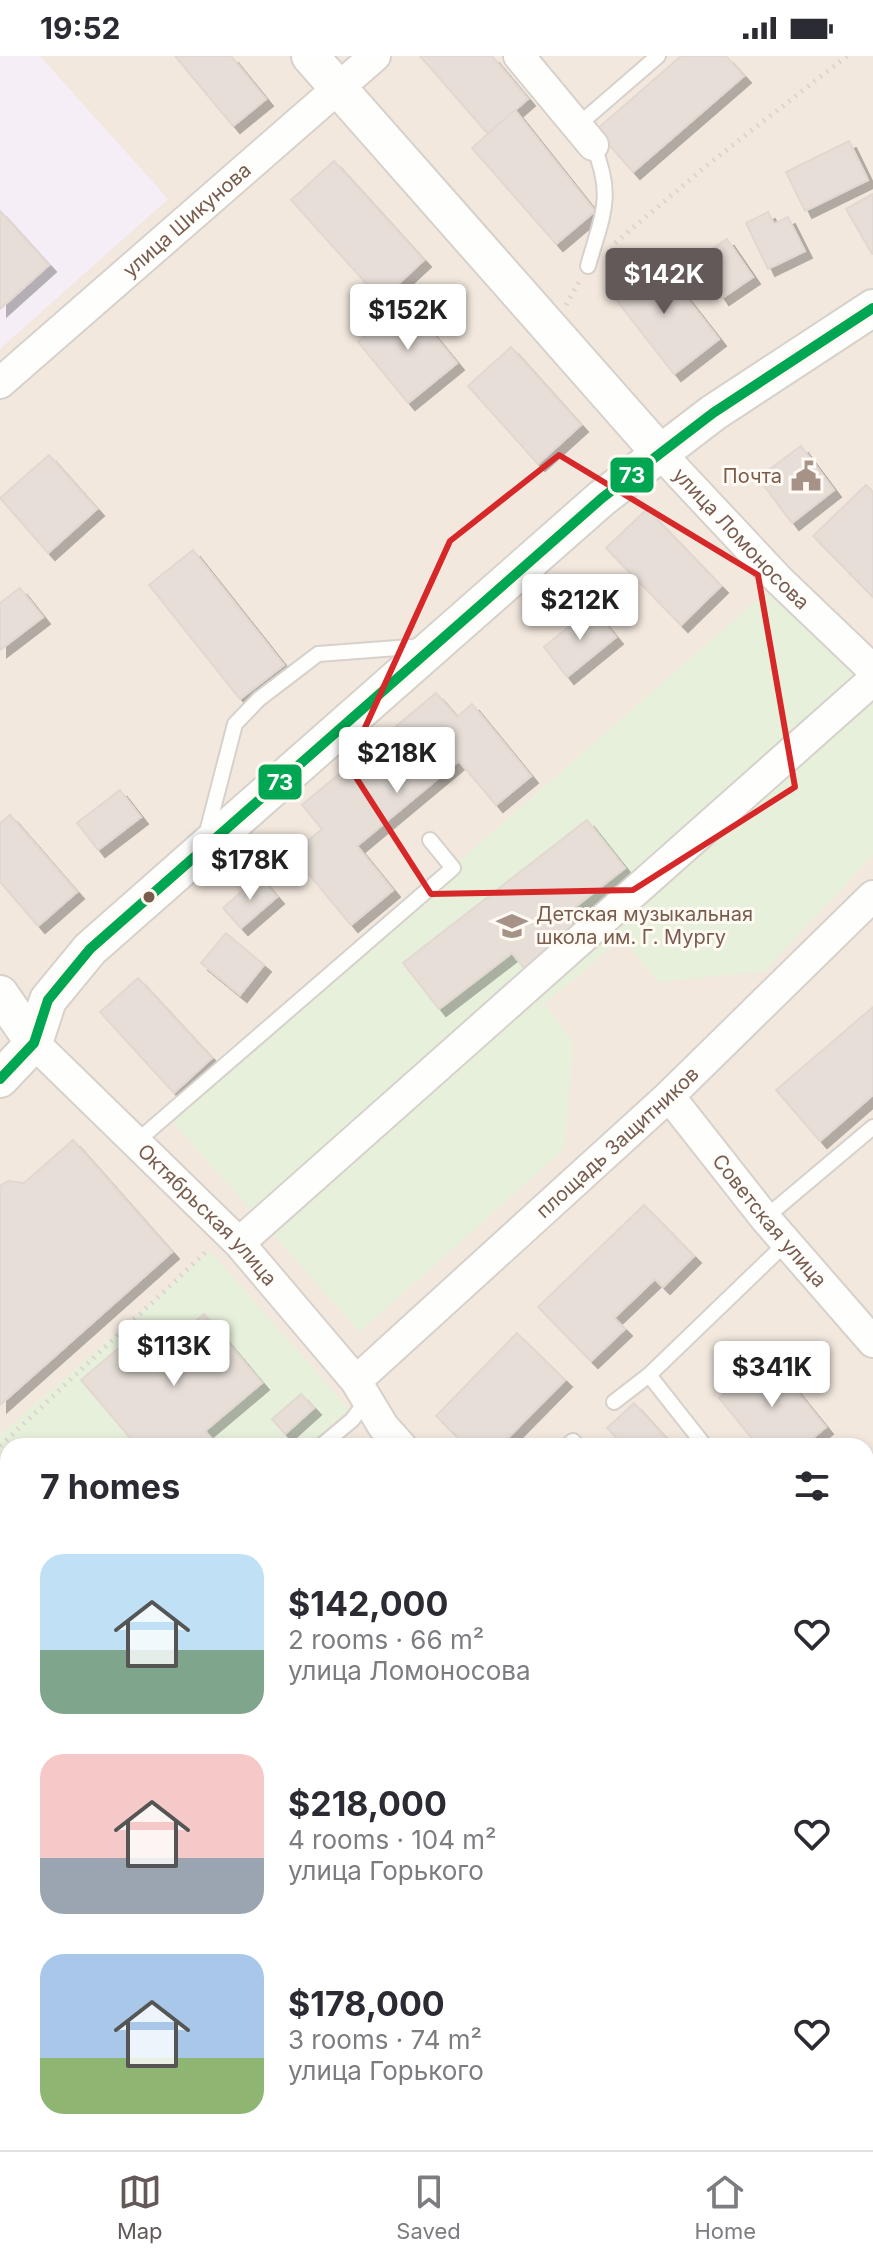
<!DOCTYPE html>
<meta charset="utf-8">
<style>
:root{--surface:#fff;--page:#f2f2f3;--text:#2b2b33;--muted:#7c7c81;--line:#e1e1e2;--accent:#625958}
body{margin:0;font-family:Inter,sans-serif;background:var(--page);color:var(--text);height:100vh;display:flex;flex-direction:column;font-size:30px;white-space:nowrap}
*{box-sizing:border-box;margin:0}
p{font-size:26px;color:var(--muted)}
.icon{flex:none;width:44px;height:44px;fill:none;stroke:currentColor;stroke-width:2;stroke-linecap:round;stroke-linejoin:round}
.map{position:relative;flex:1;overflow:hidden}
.drawer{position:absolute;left:0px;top:1382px;width:874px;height:712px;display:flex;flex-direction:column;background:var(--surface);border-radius:24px 24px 0 0;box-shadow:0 4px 12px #0003}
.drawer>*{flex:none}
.price{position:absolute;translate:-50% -68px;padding:0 18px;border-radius:8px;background:#fff;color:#222;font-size:26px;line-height:52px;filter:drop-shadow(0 2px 4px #0008)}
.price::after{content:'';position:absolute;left:50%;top:48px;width:24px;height:18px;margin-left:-12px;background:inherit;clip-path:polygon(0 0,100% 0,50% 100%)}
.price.selected{background:var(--accent);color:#fff}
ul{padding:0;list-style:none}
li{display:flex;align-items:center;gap:24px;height:200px;padding:0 40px}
li span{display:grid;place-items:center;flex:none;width:224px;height:160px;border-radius:24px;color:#555}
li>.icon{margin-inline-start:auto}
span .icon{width:96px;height:96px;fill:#fffc;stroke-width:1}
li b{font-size:34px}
h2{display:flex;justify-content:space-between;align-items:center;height:96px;padding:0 40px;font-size:34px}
.status{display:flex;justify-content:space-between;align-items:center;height:56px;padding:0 40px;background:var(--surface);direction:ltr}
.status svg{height:22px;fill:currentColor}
.dock{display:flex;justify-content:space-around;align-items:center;height:112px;border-top:2px solid var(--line);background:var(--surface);font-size:22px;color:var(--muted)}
.dock a{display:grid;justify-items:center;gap:4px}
.dock .selected{color:var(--accent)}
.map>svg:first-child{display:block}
</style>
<div class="status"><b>19:52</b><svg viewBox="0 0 49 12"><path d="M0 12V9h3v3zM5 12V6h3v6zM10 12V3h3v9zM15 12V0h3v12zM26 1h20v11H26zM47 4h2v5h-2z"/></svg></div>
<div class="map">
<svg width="873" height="2094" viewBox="0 0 873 2094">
<defs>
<filter id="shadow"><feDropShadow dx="7" dy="7" stdDeviation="0" flood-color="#0004"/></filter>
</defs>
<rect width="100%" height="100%" fill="#f9f5f0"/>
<path fill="#f2e8de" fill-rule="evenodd" d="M0,0h873v2094h-873zM8,1390h858v696h-858z"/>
<polygon fill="#f6e8e1" points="0,1530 8,1539 8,1856 0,1861"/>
<polygon fill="#ede5e0" points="315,2086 757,2086 762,2094 320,2094"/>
<g fill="#f6eef6">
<polygon points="0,0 40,0 168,143 0,293"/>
<polygon points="8,1885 8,2086 135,2086 124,2094 0,2094 0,1890"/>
</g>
<g fill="#e7f0db">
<polygon points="766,536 873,630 873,799 765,915 659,926 622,883 544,948 574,987 564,1093 360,1276 168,1061"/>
<polygon points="210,1195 349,1353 307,1390 8,1390 8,1527 0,1518 0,1379"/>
</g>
<g fill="#e6ded7" stroke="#e2d8d2" stroke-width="2" filter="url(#shadow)">
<polygon points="175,0 231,0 266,43 233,70"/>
<polygon points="420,0 492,0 528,43 488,78"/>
<polygon points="681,0 726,0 744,20 633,116 596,74"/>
<polygon points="515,54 595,155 556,188 472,92"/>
<polygon points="849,85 868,124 805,155 786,116"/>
<polygon points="334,105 424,204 381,244 291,144"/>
<polygon points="873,138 873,198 872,198 846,153"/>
<polygon points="0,155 49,209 0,253"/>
<polygon points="768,156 774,168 788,161 805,195 768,213 746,167"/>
<polygon points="727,183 753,221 722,242 696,204"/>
<polygon points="655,201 719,283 674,318 610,236"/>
<polygon points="407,246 457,307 408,347 358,286"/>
<polygon points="511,291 581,369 538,408 468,330"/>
<polygon points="801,390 834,434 792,467 758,422"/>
<polygon points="49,399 97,453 48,497 0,442"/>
<polygon points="866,429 873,436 873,541 813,480"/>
<polygon points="647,453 721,530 681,569 606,492"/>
<polygon points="193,494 284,609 240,643 149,529"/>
<polygon points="20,532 43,561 0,594 0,547"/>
<polygon points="592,552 616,581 567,621 544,591"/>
<polygon points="436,637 457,661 472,648 531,720 496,749 459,705 357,790 393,834 351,869 292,798 322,773 302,749"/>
<polygon points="120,734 141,761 98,794 77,767"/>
<polygon points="10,759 77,836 38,870 0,826 0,767"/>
<polygon points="587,764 625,812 565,859 582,881 531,921 512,897 439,953 403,907"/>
<polygon points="259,820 277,841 241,872 223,852"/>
<polygon points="226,877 264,909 240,939 201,907"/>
<polygon points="138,922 212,1002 174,1037 100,956"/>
<polygon points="873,951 873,1039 820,1085 776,1034"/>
<polygon points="73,1084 172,1196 0,1349 0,1130 8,1125 24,1127"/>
<polygon points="644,1149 694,1200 663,1231 655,1223 614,1262 625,1273 591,1305 538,1251"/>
<polygon points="204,1258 262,1327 205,1375 218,1390 137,1390 81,1324 127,1285 146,1307"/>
<polygon points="517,1277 565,1324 500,1390 467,1390 436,1360"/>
<polygon points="769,1301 826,1371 803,1390 758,1390 719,1342"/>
<polygon points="301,1338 314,1352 285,1378 272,1363"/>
<polygon points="634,1347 673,1390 624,1390 607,1372"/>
<polygon points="873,1496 873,1539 866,1531 866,1502"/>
<polygon points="0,1546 8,1555 8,1618 0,1608"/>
<polygon points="873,1771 873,1839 866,1832 866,1778"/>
<polygon points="8,1813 8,1846 0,1852 0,1819"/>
<polygon points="0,1932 8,1946 8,1966 0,1971"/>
<polygon points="0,1979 8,1994 8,2069 3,2059 0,2061"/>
<polygon points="873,2056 873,2094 845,2094 839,2086 866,2086 866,2061"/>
<polygon points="18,2086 50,2086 35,2094 22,2094"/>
<polygon points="355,2086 390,2086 377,2094 360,2094"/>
<polygon points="472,2086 668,2086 656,2094 460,2094"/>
</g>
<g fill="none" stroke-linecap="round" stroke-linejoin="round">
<g stroke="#d7d1cb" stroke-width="18">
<g id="service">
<polyline points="577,70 658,0"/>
<path d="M588,210c14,-51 27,-69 5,-121"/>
<polyline points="206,780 235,668 259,643 318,598 424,590"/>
<polyline points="136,1086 453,812 430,784"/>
<polyline points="765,1162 873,1071"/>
<polyline points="649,1319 705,1390"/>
<polyline points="614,1346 649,1319 786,1187"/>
<polyline points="321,1390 352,1364 368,1343"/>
<polyline points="567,1390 573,1385 578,1390"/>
<polyline points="866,1419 873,1413"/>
<polyline points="866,1568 873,1577"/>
<polyline points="866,1680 873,1685"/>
<polyline points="0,1772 8,1765"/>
<polyline points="177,2094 178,2086"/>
</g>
</g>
<g stroke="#d7d1cb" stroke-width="34">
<g id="minor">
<polyline points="519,0 593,89"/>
<path id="s1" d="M0,327l375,-327"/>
<path id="s2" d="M660,397l119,127 94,90"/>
<path id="s3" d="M34,987l205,200 117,138 27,45 18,20"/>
<path id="s4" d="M669,1040l96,122 108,124"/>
<polyline points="239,1187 873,624"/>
<path id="s5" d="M356,1325l313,-285 204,-200"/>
<polyline points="866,1913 873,1921"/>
</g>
</g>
<g stroke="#d7d1cb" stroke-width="40">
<g id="tertiary">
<polyline points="310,0 660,397"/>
<polyline points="0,938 34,987"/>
<polyline points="0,1023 34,987 48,944 90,893 602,442 713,357 873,252"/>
</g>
</g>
<g stroke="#dcd5d0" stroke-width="5" stroke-dasharray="2 6" stroke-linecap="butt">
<polyline points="615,187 711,106 847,0"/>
<polyline points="566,249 579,226"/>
<polyline points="0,1390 209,1193"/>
</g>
<use href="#service" stroke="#fefefd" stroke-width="14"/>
<use href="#minor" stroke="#fefefd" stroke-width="30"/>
<use href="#tertiary" stroke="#fefefd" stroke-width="36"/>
<g stroke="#fffaf3" stroke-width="16">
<polyline id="bus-1" points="0,1023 34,987 48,944 90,893 602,442 713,357 873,252"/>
</g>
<use href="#bus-1" stroke="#00a651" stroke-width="10"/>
</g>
<path fill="none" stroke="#d62828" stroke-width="6" stroke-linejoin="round" d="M559,399l199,120 37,212 -162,103 -202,4 -83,-129 102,-224z"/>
<defs>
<g id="civic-bare" transform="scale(2.4)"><path d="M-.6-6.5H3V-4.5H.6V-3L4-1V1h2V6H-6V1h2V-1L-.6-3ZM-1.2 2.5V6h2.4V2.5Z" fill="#a69286" stroke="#fffaf3" stroke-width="2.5" paint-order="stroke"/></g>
<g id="school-bare" transform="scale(2.4)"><path d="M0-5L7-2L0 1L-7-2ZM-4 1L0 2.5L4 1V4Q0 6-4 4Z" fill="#a69286" stroke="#fffaf3" stroke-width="2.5" paint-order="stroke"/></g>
</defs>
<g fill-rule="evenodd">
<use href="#civic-bare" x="806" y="420"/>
<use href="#school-bare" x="512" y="870"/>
</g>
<circle fill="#7a5c4d" stroke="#fffaf3" stroke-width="3" cx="149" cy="841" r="7"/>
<g text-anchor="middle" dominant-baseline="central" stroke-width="6" stroke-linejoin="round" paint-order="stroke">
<g font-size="20" fill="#7a5c4d" stroke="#fffaf3">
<text stroke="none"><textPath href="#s1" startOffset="248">улица Шикунова</textPath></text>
<text stroke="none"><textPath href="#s2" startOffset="118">улица Ломоносова</textPath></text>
<text stroke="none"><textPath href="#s5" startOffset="354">площадь Защитников</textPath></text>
<text stroke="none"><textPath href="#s3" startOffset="244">Октябрьская улица</textPath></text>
<text stroke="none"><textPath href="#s4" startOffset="160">Советская улица</textPath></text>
</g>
<g font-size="20" fill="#7a5c4d" stroke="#fffaf3" text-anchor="end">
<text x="782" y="420">Почта</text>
<text x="536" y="858" text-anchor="start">Детская музыкальная<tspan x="536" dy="23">школа им. Г. Мургу</tspan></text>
</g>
</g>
<g stroke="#fffaf3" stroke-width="3">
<rect x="609" y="400" width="46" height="38" rx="8" fill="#00a651"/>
<rect x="257" y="707" width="46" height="38" rx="8" fill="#00a651"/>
</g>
<g font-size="22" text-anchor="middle" font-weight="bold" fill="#fff">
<text x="632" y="427">73</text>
<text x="280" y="734">73</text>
</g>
</svg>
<b class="price selected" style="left:664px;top:260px">$142K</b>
<b class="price" style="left:408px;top:296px">$152K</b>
<b class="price" style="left:580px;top:586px">$212K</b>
<b class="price" style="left:397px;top:739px">$218K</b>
<b class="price" style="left:250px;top:846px">$178K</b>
<b class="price" style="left:174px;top:1332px">$113K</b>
<b class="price" style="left:772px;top:1353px">$341K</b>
<section class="drawer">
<h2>7 homes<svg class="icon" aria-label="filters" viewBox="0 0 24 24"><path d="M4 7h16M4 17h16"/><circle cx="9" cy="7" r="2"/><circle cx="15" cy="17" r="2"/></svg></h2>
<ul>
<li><span style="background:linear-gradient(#bfe0f5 60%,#7fa58c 0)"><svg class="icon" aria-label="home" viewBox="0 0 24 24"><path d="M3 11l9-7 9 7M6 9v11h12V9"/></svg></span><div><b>$142,000</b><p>2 rooms · 66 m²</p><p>улица Ломоносова</p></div><svg class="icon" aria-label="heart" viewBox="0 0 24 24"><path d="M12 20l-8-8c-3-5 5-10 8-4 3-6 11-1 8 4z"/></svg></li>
<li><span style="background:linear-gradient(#f6c9c9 65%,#9aa5b1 0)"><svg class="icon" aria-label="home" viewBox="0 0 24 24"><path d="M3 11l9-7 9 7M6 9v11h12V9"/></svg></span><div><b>$218,000</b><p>4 rooms · 104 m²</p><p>улица Горького</p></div><svg class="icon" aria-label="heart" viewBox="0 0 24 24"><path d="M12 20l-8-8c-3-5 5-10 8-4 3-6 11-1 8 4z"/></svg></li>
<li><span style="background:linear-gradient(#a9c7e8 65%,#8fb573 0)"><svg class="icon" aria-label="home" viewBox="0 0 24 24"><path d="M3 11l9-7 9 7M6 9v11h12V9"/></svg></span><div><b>$178,000</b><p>3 rooms · 74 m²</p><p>улица Горького</p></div><svg class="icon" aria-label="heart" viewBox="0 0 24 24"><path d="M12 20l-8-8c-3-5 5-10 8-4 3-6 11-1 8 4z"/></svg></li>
</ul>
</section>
</div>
<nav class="dock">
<a class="selected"><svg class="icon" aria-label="map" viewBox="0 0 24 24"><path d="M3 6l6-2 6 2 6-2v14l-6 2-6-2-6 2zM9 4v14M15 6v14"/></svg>Map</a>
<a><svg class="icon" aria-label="saved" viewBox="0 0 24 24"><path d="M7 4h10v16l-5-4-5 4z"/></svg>Saved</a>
<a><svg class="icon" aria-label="home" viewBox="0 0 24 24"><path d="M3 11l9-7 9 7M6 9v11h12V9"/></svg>Home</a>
</nav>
